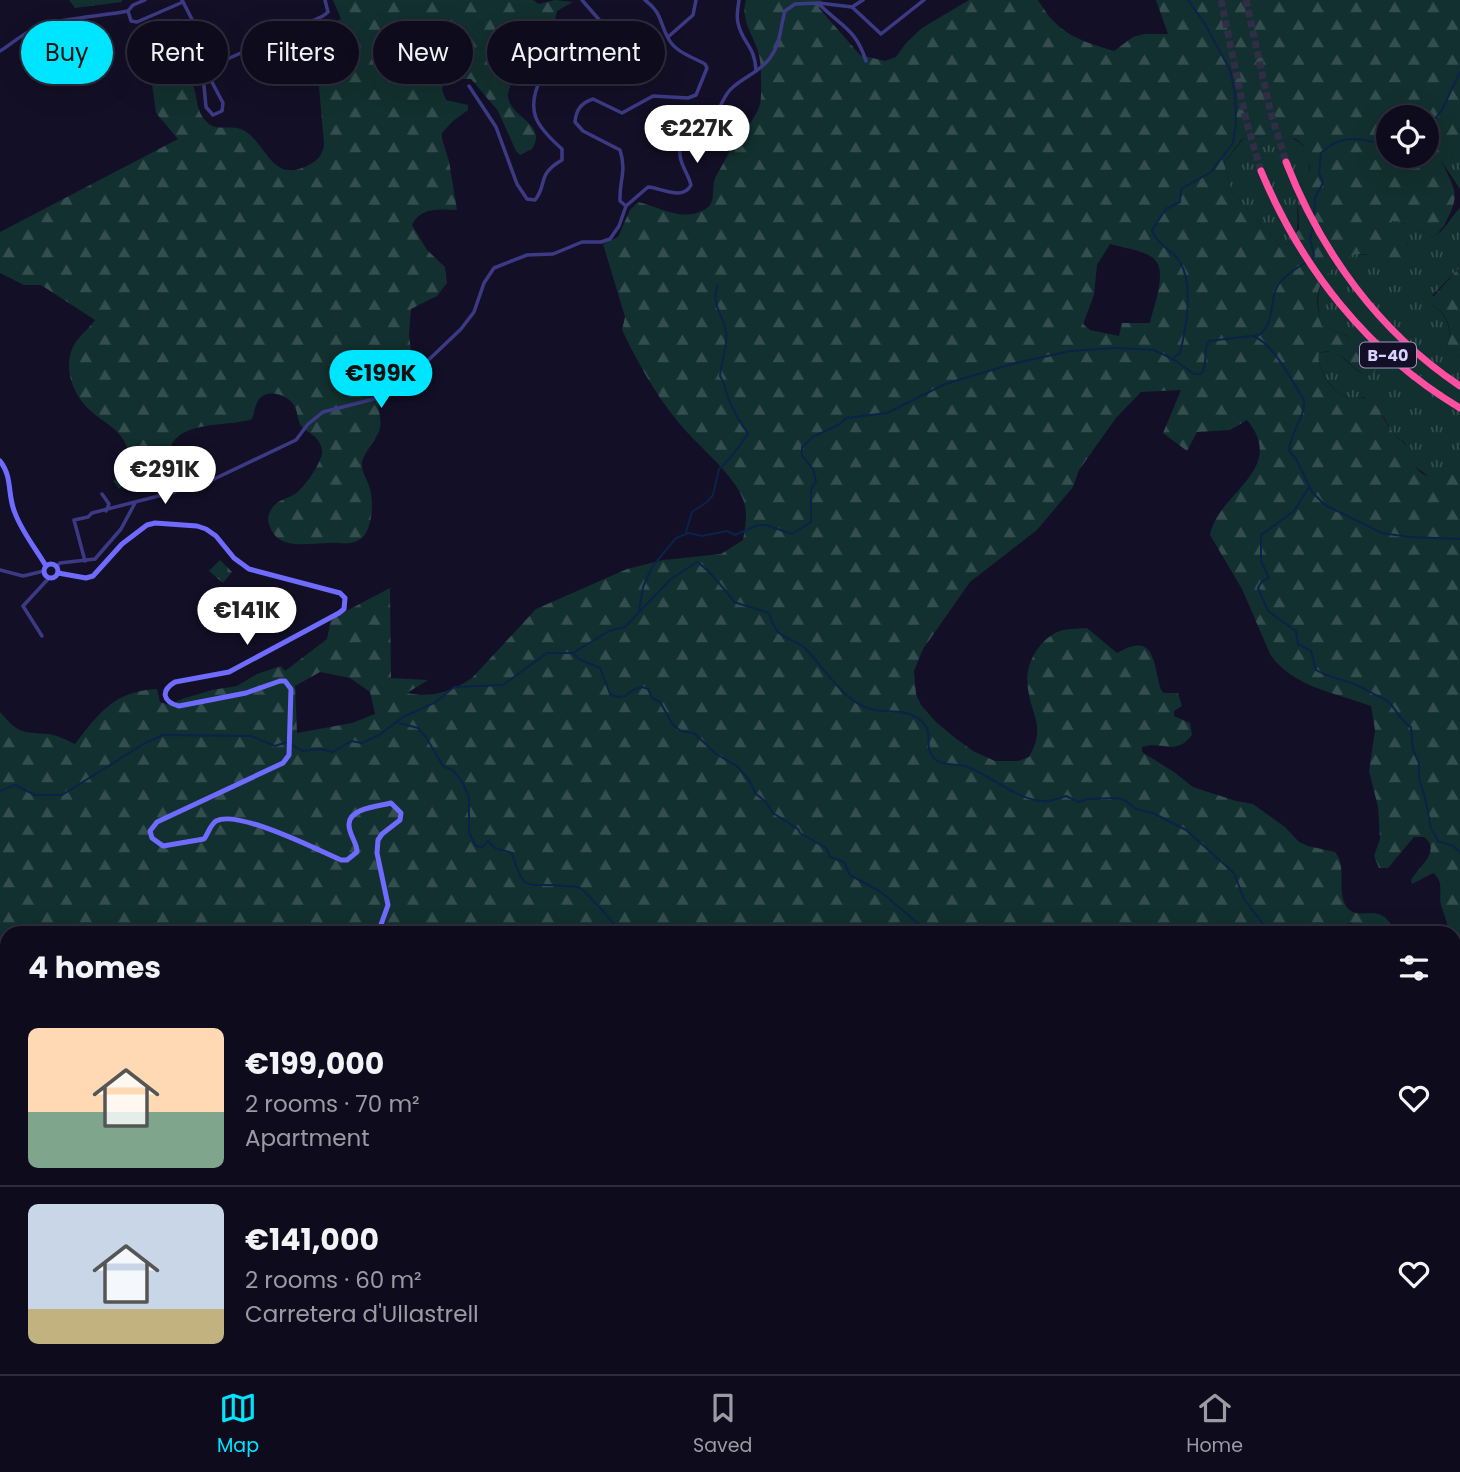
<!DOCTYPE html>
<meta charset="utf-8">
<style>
:root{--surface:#0e0b1c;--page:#171425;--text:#f1f3f6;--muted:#9b9ba3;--line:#2e2b3b;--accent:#00e5ff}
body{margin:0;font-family:Poppins,sans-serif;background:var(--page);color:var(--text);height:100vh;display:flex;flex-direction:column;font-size:26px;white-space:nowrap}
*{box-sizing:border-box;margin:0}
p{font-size:23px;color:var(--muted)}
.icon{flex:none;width:38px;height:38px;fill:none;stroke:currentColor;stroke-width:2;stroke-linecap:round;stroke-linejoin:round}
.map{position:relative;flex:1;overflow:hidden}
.drawer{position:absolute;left:0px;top:926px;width:1461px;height:450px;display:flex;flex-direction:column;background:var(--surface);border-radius:21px 21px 0 0;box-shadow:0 7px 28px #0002,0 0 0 2px var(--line)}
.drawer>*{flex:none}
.top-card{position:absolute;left:21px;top:21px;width:700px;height:63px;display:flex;gap:14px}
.fabs{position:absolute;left:1376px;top:105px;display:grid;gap:14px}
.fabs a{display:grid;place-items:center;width:63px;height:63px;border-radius:50%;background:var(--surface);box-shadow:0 7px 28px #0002,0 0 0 2px var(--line);font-size:35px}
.price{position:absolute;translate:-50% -60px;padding:0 16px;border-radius:24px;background:#fff;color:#222;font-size:23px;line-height:46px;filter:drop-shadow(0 2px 4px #0008)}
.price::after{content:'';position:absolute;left:50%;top:42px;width:21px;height:16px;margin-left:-10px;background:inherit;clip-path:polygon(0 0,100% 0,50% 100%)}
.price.active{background:var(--accent);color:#111}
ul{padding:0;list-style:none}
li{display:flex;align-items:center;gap:21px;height:175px;padding:0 28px}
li+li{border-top:2px solid var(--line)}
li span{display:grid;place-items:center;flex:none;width:196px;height:140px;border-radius:10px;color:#555}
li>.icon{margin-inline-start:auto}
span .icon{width:84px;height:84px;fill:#fffc;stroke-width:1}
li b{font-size:30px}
h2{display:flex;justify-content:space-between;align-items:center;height:84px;padding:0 28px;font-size:30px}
.chip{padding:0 24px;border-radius:32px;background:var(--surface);box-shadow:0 7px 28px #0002,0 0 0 2px var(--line);font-size:24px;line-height:63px}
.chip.active{background:var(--accent);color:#111}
.menu{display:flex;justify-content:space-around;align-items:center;height:98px;border-top:2px solid var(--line);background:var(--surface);font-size:19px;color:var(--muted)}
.menu a{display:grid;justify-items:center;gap:4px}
.menu .active{color:var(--accent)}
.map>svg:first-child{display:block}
</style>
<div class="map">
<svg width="1460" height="1374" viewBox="0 0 1460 1374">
<defs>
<pattern id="grass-tufts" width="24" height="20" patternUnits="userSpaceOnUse" patternTransform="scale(1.75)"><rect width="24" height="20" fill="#12302f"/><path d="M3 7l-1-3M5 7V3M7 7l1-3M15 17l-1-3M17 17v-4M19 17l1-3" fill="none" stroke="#344d4e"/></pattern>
<pattern id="forest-firs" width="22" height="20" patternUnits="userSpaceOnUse" patternTransform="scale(1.75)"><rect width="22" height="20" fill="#12302f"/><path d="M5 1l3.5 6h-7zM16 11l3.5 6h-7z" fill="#344d4e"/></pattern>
<pattern id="cemetery-stones" width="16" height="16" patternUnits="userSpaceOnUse" patternTransform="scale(1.75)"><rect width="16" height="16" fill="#12302f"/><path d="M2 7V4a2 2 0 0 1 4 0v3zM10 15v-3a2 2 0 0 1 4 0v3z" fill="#344d4e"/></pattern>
</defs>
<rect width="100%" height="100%" fill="#130f26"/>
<g fill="url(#grass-tufts)">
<polygon points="69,0 122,0 122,2 75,8"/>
<path d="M1268,135c24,1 40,4 41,32 1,10 -7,22 -10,32 -6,20 8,32 -17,48l-50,-54 -8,-30 19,-24z"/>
<polygon points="1456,153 1460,155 1460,189 1442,162 1445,158"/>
<path d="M1460,208v59l-29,30v7c16,10 22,25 16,43l13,11v116l-29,4 -17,-12 -9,-23 -13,-10 -8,-16 -20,-20c-6,0 -13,2 -18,0 -15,-6 -30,-30 -27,-44l16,-2 23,20 10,5 -1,-26 -21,-15 -24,-9c-10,-32 -1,-61 33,-72l52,3 1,-12 -15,-16 -2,-8 10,1 31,15c13,-5 18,-20 28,-29z"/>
</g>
<g fill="url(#forest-firs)" fill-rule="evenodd">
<path d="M333,0h200l6,4 16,-4 18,2 -16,9c-4,18 -4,17 -21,18l-11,12 -17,7 -9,7 2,6 14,9c1,11 -8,17 -7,27 4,22 40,27 24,52l-12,6 -4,-4 -18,-40 -27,-32h-19l-9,5 -1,6 4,10 22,5v5l-15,11 -11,12v6l7,22 8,49c-17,-1 -37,-3 -45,15l15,25 18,17 2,16 -10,13 -26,13 -2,26 2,16c-8,14 -22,23 -30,36 -9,14 2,26 -1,41 -3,13 -19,26 -18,38 0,7 5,13 7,20 5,13 4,40 -6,51 -11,10 -23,5 -36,6 -18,0 -48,8 -57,-16 -2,-5 -3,-10 0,-15 4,-11 16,-13 25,-18 9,-6 29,-34 27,-44 -3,-15 -12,-15 -20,-23 -5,-6 -4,-14 -7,-20 -6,-12 -26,-19 -36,-8 -4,6 -5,14 -7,20 -24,9 -82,-1 -83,38 0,9 1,19 4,27l-20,-6 -17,-11h-9c0,-7 2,-15 -1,-22 -6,-16 -22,-22 -34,-33 -17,-14 -29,-41 -20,-63 5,-12 16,-19 23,-29l-54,-35h-17l-24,-12v-41l178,-93 -22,-26 -11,-80 34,-15 8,26 -12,10 -4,8c4,16 13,12 21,22 7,10 1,26 17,40 10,8 24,-1 36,7 23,15 27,53 64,34 9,-5 14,-10 15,-21l-5,-57 8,-23 1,-39 13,-6z"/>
<path d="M746,0h76l-3,8 41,47 25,6 11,-4 10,-14 16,-15 47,-28h69c20,34 40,40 76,51l19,-14 11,-3h24l-12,-34h304v155l-7,-1 -11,8c15,32 18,32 2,64 -6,5 -4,8 -12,11l-31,-15 -9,-1c2,15 23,20 15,36 -14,6 -33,-4 -48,-3 -9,1 -13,4 -20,9 -23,19 -26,34 -17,63 18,6 59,21 53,46l-7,4c-19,-7 -26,-31 -49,-23 -3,15 12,38 27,44 8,3 17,-3 25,4 10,7 14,22 21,31 4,6 12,9 15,15 5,11 5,20 16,27 11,7 25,-1 37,0v612l-6,2v-155h-6c0,-11 -4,-18 -7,-28 -3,-12 4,-23 -8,-32l-21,11 -1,-4c8,-14 31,-29 13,-43h-10l-26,31h-9l-5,-12 6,-17 -2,-32 -9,-36 6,-41 -4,-24c-35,-13 -79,-19 -101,-52l-28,-65 -32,-54c8,-43 78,-65 37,-115l-17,10 -33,2 -10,19 -24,-18 18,-43 -40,2 -25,26 -37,52 -6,17 -36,43 -67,52 -47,67 -9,22 2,23 5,11 15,17 18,15 19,14 22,10h23l11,-4c17,-30 3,-40 -1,-68 -4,-22 8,-45 27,-56 8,-5 23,-4 32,-5l30,25c39,-23 36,11 44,37l3,3h14l4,13 -8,5v5l16,7 2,12c-17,22 -29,5 -50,12v5l32,20 19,15 43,14 17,3 32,23 14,15 9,4 27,6c13,16 1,38 11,54 13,19 35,-9 49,27h-37l-6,-10 -13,2 -10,8h-1322v93l-7,-2v-312c19,22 21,20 48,22 9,1 19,6 27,10 24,-31 39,-53 82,-55l3,13 9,3 13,-6 30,-9 25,-4 20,-12 24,-8 4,5 42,-32 4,-20 59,-31 1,90 37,2 -21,13c24,5 44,-1 65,-15l64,-69 91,-40 36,-9 58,-6 22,-14c2,-12 5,-26 1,-38 -7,-25 -48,-58 -65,-79 -24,-29 -41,-60 -57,-93l3,-13 -22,-73 15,-7 12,-27 8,-8c22,5 43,20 66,8 14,-7 6,-23 12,-34 6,-10 12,-22 18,-32 9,-13 22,-25 26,-40 2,-6 1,-36 0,-43 -2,-22 -21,-38 -14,-61zM1388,117h38v39h-38zM1268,135l28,4 7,6 7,23 -12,34 1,27 -11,14 -6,4 -50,-54 -8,-30 18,-24zM1110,244c11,3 35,7 43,14 16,12 0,49 -3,65h-28l-3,13 -29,-6 -7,-6 11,-29 3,-30zM320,672l30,6 20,14 5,22 -23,9 -55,10 -2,-47z"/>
<path d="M1460,267v91l-13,-11c6,-16 2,-31 -13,-41 -6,-4 -10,-3 -14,-9l14,-1z"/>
<polygon points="0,1134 7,1135 7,1172 0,1173"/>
<polygon points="7,1277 7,1368 40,1369 40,1374 0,1374 0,1279"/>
<polygon points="1201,1368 1202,1374 1015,1374 1012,1369"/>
<polygon points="279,1369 372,1369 372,1374 282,1374"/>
<polygon points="403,1369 687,1369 675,1374 404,1374"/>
<polygon points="1289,1369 1289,1368 1399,1369 1398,1374 1289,1374"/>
</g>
<polygon fill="url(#cemetery-stones)" points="220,560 232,572 223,583 209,571"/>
<polygon fill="#12302f" points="130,470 136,478 119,489 113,481"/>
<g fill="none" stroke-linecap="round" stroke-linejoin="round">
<g stroke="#0c2248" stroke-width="2">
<polyline points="1426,130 1442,110 1460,72"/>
<path d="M1314,215l1,-18 8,-14 -4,-11 2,-19c22,-21 40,-14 67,-8"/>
<polyline points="1312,259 1314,255 1310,240 1313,227"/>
<path d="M1253,336c21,8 39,45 51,64 1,19 -14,32 -15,51l7,8 16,33 13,13 57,28 27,4 51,2"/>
<path d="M1175,357l5,-4c6,-24 14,-68 0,-91 -8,-12 -24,-18 -28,-32l14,-21 14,-7 1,-13 30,-17 22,-29 3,-20 -1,-30 -5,-23 -25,-46 -17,-24"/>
<path d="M1309,487l-15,24 -33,24v26l8,17 -7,3 -4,7 10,23 28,20 2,13 13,7 5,19c14,8 29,10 43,16 8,4 16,9 25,13 12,6 12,19 27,28l2,23 6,13v15l6,20 6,30 7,13 15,5 7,6"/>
<path d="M686,532l6,-20 15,-10 6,-7 6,-26c6,-4 26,-29 29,-36 -8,-9 -15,-24 -20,-35 -3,-8 -3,-15 -8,-22 1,-14 8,-29 6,-44 -3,-17 -16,-29 -8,-47"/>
<path d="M640,611l31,-32 26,-17c8,4 32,32 37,40l35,11c2,6 5,15 9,19 7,7 20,9 28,17 19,20 34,48 61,59 16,6 32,0 47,8 24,12 8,27 19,41 8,10 25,6 35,10 23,9 44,28 67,33 13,3 20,0 31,-4l13,6 8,-3 31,-1 8,3 10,8 17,4 33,17 48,43 10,26 26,34"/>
<polyline points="574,654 579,659 600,668 610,694 617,697 625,696 633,690 642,687 648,689 652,698 660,702 673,725 681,731 694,733 716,754 737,766 749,780 756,794 765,801 773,813 798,829 800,833 826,848 830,857 844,862 850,875 881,892 921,926"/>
<path d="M399,723l19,5 8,9 17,29 11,5 8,11 7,15v36l7,13 6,1 6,-6 7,7 17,5c13,44 15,28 52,33 6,0 12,0 16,2 7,4 35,37 42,45"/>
<path d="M292,745l10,6 19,-2 12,3 18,-11 11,2 17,-8 24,-18 33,-15 18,-15 49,-2 44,-32h26l36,-22 16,-4 14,-15 4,-25 9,-20 24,-29 13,-5 13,3 25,-5 8,4 23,-10h8l26,9 19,-12v-33l5,-8 -3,-12 -11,-13v-9l11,-10 27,-13 6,-6 41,-5 58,-29 67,-20 58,-13 46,-3 38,2 19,9 21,15h7c8,-10 1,-22 8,-33l50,-6c16,-11 10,-33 18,-48 4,-9 21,-20 30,-25"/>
<polyline points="0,791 15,785 35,795 62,795 145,743 163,735 251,736 275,746 287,742"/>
</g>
<g stroke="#312d47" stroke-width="7" stroke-dasharray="7 3.5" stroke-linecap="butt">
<polyline points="1221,0 1246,120 1261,171"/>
<polyline points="1246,0 1270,110 1286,162"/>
</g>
<g stroke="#3d3a85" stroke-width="3.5">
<polyline points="145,0 133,5 128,11 131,21 137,22 183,2"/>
<polyline points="182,0 199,33 206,107 213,115 222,111 223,103 204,67"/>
<path d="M739,0c-1,7 -3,16 -1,23 4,20 17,22 18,48"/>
<path d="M820,5c21,21 36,24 46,56"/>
<polyline points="852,7 881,34 924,0"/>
<polyline points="668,37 693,15 696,0"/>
<path d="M0,51c10,-6 21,-16 32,-21 28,-13 66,-13 96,-19"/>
<polyline points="204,67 212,66 323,16 328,12 325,0"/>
<path d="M469,86l27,41 21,57 10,15 8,1c13,-16 1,-25 27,-40v-11c-26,-23 -37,-38 -21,-71 3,-7 7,-19 12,-25 15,-13 42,-9 59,-6l5,-3 -2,-6 -33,-38"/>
<path d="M626,206l-6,-5c-1,-21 7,-29 0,-51l-37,-19 -8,-9c1,-12 6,-19 18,-23l29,14 31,-17 35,2 8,-3 11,-27 -2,-4c-13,-7 -30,-12 -37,-26 -9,-17 -6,-25 -23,-38"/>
<polyline points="102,494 109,504 106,511"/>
<path d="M85,561l-11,-41 14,-3 4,-4 82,-21 21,-9 17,-3 84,-40 12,-16 15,-12 55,-14 18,-7 65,-62 13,-17 10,-29 10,-15 33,-13 26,-1 29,-12h19l9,-3 9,-13 7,-20 22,-19c14,1 35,14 43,-2 -3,-12 -13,-23 -11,-36 4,-20 27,-24 37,-38 6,-8 7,-16 15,-23 12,-11 29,-17 38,-30 11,-15 10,-30 15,-47l10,-7 24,-1 33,4 11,-7"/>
<polyline points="56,567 60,563 95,559 121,529 135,503"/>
<polyline points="0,570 23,576 44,571"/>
<polyline points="42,636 23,606 49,578"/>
<polyline points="1454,1106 1460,1098"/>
<polyline points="1454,1110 1460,1112"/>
<polyline points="1454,1135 1460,1129"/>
<polyline points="1454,1150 1460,1144"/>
<polyline points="1454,1340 1460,1337"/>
<polyline points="1438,1368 1441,1374"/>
<polyline points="515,1374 524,1368"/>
</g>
<g stroke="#6f6bff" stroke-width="5">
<path d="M0,461c13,16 7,34 15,52 7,19 21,36 31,53"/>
<circle cx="51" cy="571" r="7"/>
<path d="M58,573l28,5 7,-2 29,-32 25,-19 8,-2 42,3 9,3 10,7 18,22 15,11 91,24 5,5 -1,11 -5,4 -110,59 -54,10c-15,9 -12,20 4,24l67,-13 34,-12h5l6,8 -2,66 -6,8 -126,59 -7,9 2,7 11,8 41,-7c4,-5 6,-14 12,-18 21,-12 102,29 125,39h6l10,-8c0,-10 -8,-17 -8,-27 -1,-17 31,-19 42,-22l10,10 -1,7 -18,14 -4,6 -1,13 11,52 -10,28"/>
<polyline points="1454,1157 1460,1153"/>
</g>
<g stroke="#ff4fa3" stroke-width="7">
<path d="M1286,162c35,90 93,170 174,224"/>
<path d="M1261,171c41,98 107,182 199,237"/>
</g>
</g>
<g text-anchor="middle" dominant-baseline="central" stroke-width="5" stroke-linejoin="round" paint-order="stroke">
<rect fill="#130f26" stroke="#9e99be" stroke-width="2" x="1360" y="342.5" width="56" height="25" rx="5"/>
<g font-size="16" font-weight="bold" fill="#d9d4ff">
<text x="1388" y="355">B-40</text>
</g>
</g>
</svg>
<div class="fabs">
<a><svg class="icon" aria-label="locate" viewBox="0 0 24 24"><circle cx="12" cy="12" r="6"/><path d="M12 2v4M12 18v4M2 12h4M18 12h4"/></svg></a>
</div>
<b class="price" style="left:697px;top:165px">€227K</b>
<b class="price active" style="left:381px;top:410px">€199K</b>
<b class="price" style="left:165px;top:506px">€291K</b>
<b class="price" style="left:247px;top:647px">€141K</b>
<div class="top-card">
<a class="chip active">Buy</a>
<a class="chip">Rent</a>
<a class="chip">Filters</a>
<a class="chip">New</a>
<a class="chip">Apartment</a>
</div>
<section class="drawer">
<h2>4 homes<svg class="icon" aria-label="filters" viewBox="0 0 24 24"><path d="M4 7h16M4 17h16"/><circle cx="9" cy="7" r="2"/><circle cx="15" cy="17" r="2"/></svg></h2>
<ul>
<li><span style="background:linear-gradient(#ffd9b3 60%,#7fa58c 0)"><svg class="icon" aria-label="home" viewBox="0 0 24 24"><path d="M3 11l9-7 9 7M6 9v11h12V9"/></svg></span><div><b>€199,000</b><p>2 rooms · 70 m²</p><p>Apartment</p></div><svg class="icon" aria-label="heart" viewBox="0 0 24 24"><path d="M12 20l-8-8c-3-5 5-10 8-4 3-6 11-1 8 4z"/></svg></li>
<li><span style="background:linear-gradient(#c9d6e8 75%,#c2b280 0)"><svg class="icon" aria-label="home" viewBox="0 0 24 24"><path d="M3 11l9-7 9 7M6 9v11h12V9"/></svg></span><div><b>€141,000</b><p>2 rooms · 60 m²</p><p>Carretera d'Ullastrell</p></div><svg class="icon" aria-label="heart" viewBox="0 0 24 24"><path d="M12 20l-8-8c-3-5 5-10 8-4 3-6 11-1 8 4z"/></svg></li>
</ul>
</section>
</div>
<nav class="menu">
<a class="active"><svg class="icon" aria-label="map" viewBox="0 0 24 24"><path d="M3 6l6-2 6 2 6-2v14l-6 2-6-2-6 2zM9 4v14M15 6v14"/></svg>Map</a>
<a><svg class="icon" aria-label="saved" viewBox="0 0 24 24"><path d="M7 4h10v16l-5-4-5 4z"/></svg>Saved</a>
<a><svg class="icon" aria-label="home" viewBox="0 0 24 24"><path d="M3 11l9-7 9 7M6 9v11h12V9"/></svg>Home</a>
</nav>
